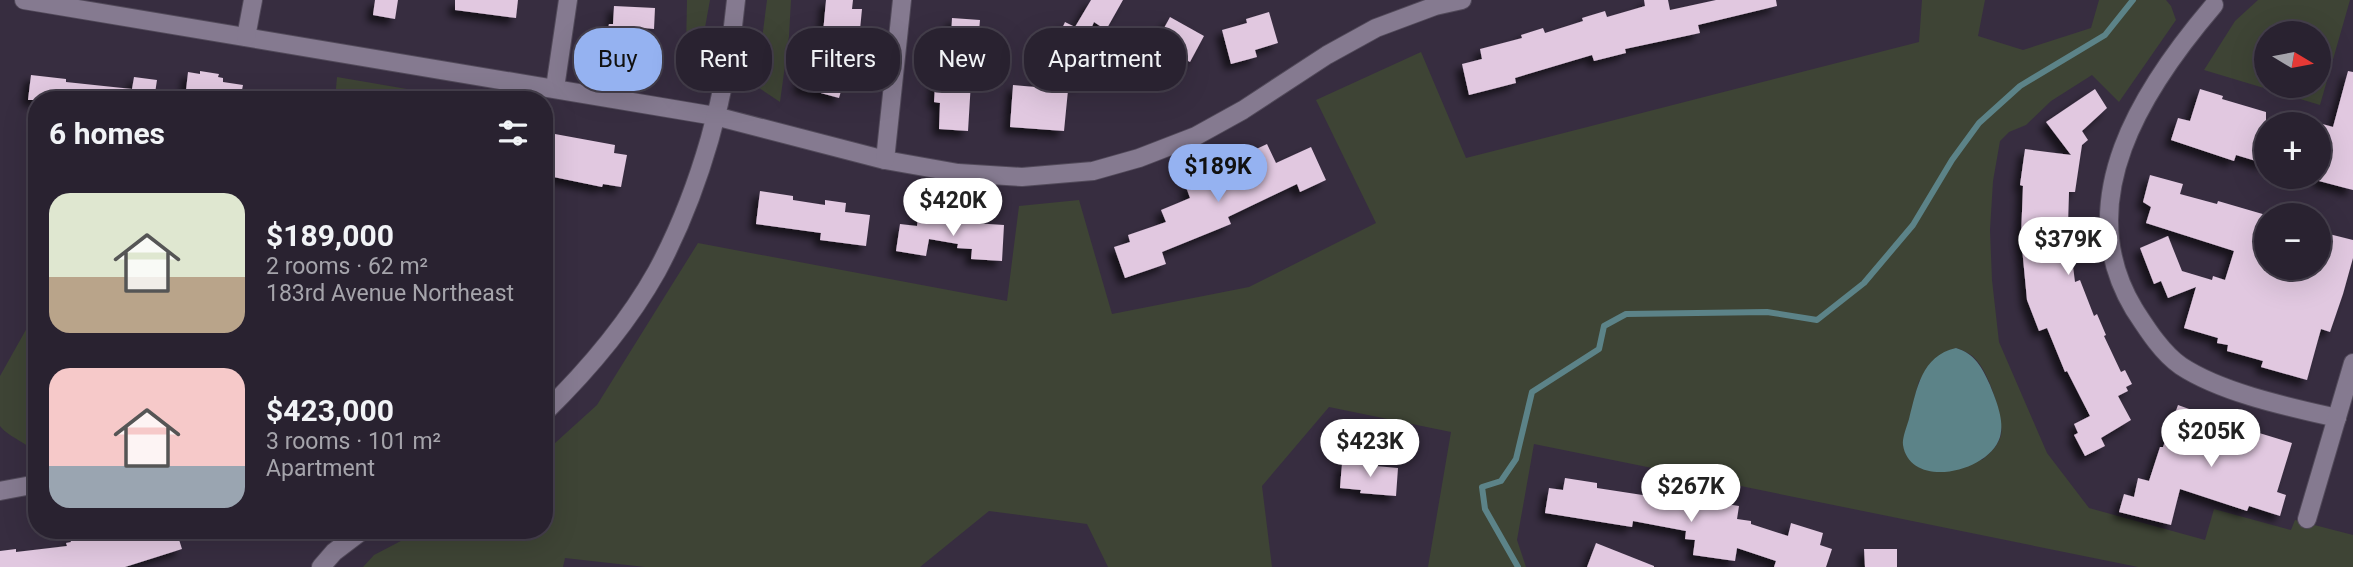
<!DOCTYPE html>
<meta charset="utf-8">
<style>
:root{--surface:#292230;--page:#312a38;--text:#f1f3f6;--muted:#a5a4ab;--line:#453f4c;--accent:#95b2f1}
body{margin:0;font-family:Roboto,sans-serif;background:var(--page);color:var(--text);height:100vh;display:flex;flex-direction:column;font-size:26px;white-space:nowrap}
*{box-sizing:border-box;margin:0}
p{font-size:23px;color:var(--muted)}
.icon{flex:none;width:38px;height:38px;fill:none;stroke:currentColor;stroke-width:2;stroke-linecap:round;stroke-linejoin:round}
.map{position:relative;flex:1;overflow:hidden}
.drawer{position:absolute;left:28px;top:91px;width:525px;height:448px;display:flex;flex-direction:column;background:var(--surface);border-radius:28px;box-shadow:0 7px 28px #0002,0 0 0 2px var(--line)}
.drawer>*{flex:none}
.banner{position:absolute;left:574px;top:28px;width:665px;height:63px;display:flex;gap:14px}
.needle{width:46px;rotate:100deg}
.tools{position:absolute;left:2254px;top:21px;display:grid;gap:14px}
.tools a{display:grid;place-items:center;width:77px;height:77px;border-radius:50%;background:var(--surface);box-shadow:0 7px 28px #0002,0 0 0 2px var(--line);font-size:35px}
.price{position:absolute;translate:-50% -60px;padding:0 16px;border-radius:24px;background:#fff;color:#222;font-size:23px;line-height:46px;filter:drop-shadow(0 2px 4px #0008)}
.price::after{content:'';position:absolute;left:50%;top:42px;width:21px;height:16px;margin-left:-10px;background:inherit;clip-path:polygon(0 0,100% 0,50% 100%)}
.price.selected{background:var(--accent);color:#111}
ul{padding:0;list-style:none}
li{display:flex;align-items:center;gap:21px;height:175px;padding:0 21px}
li span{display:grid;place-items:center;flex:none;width:196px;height:140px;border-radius:21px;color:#555}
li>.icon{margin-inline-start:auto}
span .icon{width:84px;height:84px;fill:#fffc;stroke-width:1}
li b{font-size:30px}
h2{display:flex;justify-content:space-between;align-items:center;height:84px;padding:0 21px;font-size:30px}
.chip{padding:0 24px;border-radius:28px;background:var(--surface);box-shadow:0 7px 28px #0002,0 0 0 2px var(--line);font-size:24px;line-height:63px}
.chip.selected{background:var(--accent);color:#111}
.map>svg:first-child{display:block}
</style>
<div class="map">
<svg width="2353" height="567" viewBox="0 0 2353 567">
<defs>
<filter id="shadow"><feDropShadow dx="-6" dy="6" stdDeviation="3.5" flood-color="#0009"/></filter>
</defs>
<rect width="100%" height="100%" fill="#372d40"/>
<g fill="#3e4435" fill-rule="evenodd">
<polygon points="687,0 710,0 698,66 686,50"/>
<polygon points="767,0 791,0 789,36 780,102 756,86"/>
<path d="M1922,0h63l-7,36 45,14 68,-22 8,-28h67l5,6 5,14 -57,82 -27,-27 -41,26 -25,24 -17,7 -9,9 -7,40 -3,49 2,50 7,62 48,111 42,55 116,32 9,-31 77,21 4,-10 58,15v32h-215l-604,-123 -17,96 9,27h-98l23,-135 -122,-25 -67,79 10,81h-164l-21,-43 -98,-13 -69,56h-275l-80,-9 -2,9h-200l11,-12 48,-25h122v-77l53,-48 101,-162 309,58 12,-95 60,-6 33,114 137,-27 127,-64 -60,-123 105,-48 45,106 453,-116zM1956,348c9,3 16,6 22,14 11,13 26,56 23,73 -3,11 -11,18 -19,25l-79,-15 16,-64z"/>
<path d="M2258,0h92l-30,105 -116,-35 31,-49zM2319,33v53h-53v-53z"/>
<polygon points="337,77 471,100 335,100"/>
<path d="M37,316v141c-9,-16 -27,-18 -37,-31v-50l32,-57z"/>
</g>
<path fill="#5c8388" d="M1956,348c19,6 26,19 34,37 6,15 15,36 10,52 -11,36 -90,53 -97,8 -1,-7 4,-19 6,-26 8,-30 12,-63 47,-71z"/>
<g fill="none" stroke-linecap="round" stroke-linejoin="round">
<polyline stroke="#5c8388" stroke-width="6" points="1518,567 1485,509 1482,487 1501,481 1516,459 1532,392 1599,349 1604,326 1626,314 1767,312 1817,320 1864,283 1913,225 1952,160 1979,123 2020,86 2105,35 2133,0"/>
</g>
<g fill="#e1c8e0" filter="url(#shadow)">
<polygon points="375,0 398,0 395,19 373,15"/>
<polygon points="455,0 518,0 516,18 455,10"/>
<polygon points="826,0 853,0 852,9 862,9 859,40 851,71 847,70 839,98 799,87 808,51 821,55"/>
<polygon points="1091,0 1123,0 1106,30 1094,22 1080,54 1085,56 1083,60 1089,63 1079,85 1069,80 1064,131 1010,127 1013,85 1035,87 1065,22 1075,27"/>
<polygon points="1644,0 1668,0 1670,10 1716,0 1776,0 1777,6 1698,25 1700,33 1625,49 1626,53 1594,61 1592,55 1515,78 1516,83 1469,95 1462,64 1482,59 1480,49 1522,38 1521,35 1543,28 1545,33 1583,21 1582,18 1605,11 1607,17 1645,6"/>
<polygon points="614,6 655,8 654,29 644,28 643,55 616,54 616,51 607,49 607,33 609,24 613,24"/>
<polygon points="1269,12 1278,43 1255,50 1257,57 1231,64 1222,30 1247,23 1246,19"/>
<polygon points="1170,17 1204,36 1190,62 1156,43"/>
<polygon points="952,18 980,20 976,66 972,65 968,131 939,129 940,103 934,102 938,42 947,42 948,39 951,39"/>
<polygon points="200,71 219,74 218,77 223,78 223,82 243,85 240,100 185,100 188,72 200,74"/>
<polygon points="2348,71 2353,72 2353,190 2319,181 2319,123 2333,127"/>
<polygon points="31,75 66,79 66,82 132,89 134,77 157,80 154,100 28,100"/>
<polygon points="2095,89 2107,108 2082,131 2088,140 2082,145 2075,192 2069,192 2068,226 2075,282 2080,280 2094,316 2097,314 2106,335 2104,336 2121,372 2125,370 2132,384 2126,387 2128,391 2118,396 2131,420 2101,438 2105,446 2085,456 2074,435 2078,433 2074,424 2090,416 2067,371 2065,372 2047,328 2039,331 2027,300 2021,237 2023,186 2020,185 2025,149 2071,155 2046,122"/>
<polygon points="2200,89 2223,96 2222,99 2266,112 2266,164 2236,155 2234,161 2171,140 2178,118 2190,121"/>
<polygon points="544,132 615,145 614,153 627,155 621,187 603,184 602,187 544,175"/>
<polygon points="1267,144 1276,163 1311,147 1326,180 1300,192 1297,184 1228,217 1231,224 1162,252 1166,264 1125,278 1114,247 1130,242 1128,235 1166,222 1161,210 1190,198 1186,187 1237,167 1233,160"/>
<polygon points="2150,175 2183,184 2180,194 2217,204 2218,201 2266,215 2266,273 2268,268 2319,268 2319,241 2321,232 2353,240 2353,258 2343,294 2330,332 2321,329 2307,380 2261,367 2263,361 2227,351 2228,345 2217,343 2218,338 2184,328 2196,287 2168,298 2161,281 2154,284 2140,248 2168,236 2182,271 2212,280 2213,276 2225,280 2234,251 2146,223 2151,207 2143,202"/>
<polygon points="760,191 793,196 793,200 825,205 825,200 846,203 845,212 870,215 866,246 820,240 821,233 756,224"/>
<polygon points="918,216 958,222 1004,225 1002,261 971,259 972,249 957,248 958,244 929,239 926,256 896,251 900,224 917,226"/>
<polygon points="2178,405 2214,418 2212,423 2255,436 2256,432 2292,443 2277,492 2286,495 2280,516 2249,506 2247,511 2180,489 2171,525 2119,512 2124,494 2134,497 2138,478 2149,481 2160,447 2163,447"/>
<polygon points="1342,463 1398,468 1396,496 1360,493 1361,490 1340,488"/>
<polygon points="1565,478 1597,483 1597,488 1662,498 1663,494 1739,506 1737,519 1751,521 1751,524 1788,536 1791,523 1823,533 1820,545 1832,549 1826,567 1774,567 1776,561 1737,548 1735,561 1693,555 1695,540 1685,539 1686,531 1633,521 1632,527 1545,513 1549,488 1563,490"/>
<polygon points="101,530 176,530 182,549 125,567 0,567 0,551 16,549 16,552 67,546 66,543 71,542 70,539"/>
<polygon points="1596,543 1654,566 1654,567 1587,567"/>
<polygon points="1864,549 1897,549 1897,567 1865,567"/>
</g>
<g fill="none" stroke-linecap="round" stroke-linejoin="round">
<g stroke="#524a5a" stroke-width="20">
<g id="minor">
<polyline points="24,0 715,116 885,160 958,173 1022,177 1093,171 1139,158 1196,136 1243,110 1327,55 1376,28 1435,6 1462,0"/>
<path d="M2214,5c-71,83 -145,196 -80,304 13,20 28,44 47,57 41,27 108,41 156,52"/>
<polyline points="246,37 253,0"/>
<polyline points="555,88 568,0"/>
<polyline points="885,160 902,0"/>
<polyline points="0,491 37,484"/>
<polyline points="2307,519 2353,363"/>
</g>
</g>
<g stroke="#524a5a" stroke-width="20">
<g id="tertiary">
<path d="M544,413c43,-42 84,-90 113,-142 43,-80 71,-181 79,-271"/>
<polyline points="321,567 334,552 363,530"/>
</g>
</g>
<use href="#minor" stroke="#857a90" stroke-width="18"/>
<use href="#tertiary" stroke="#857a90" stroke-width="18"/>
</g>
</svg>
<div class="tools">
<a><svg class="needle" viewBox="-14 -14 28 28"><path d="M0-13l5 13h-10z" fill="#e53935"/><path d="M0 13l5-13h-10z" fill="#a5a4ab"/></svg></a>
<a>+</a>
<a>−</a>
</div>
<b class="price selected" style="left:1218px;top:204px">$189K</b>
<b class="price" style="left:953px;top:238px">$420K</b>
<b class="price" style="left:2068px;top:277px">$379K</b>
<b class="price" style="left:2211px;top:469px">$205K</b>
<b class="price" style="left:1370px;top:479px">$423K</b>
<b class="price" style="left:1691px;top:524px">$267K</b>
<div class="banner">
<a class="chip selected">Buy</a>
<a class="chip">Rent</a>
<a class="chip">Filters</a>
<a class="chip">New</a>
<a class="chip">Apartment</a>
</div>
<section class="drawer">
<h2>6 homes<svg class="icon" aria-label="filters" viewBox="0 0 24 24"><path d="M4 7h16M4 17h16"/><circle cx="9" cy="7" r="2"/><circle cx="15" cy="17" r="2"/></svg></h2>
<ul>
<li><span style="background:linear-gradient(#dfe7d0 60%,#b9a48a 0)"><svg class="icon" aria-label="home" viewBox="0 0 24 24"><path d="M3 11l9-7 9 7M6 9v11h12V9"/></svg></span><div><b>$189,000</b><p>2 rooms · 62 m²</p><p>183rd Avenue Northeast</p></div></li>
<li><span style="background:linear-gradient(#f6c9c9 70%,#9aa5b1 0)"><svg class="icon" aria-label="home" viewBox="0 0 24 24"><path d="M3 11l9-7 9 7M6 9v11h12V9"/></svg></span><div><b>$423,000</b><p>3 rooms · 101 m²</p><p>Apartment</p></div></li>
</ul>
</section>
</div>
